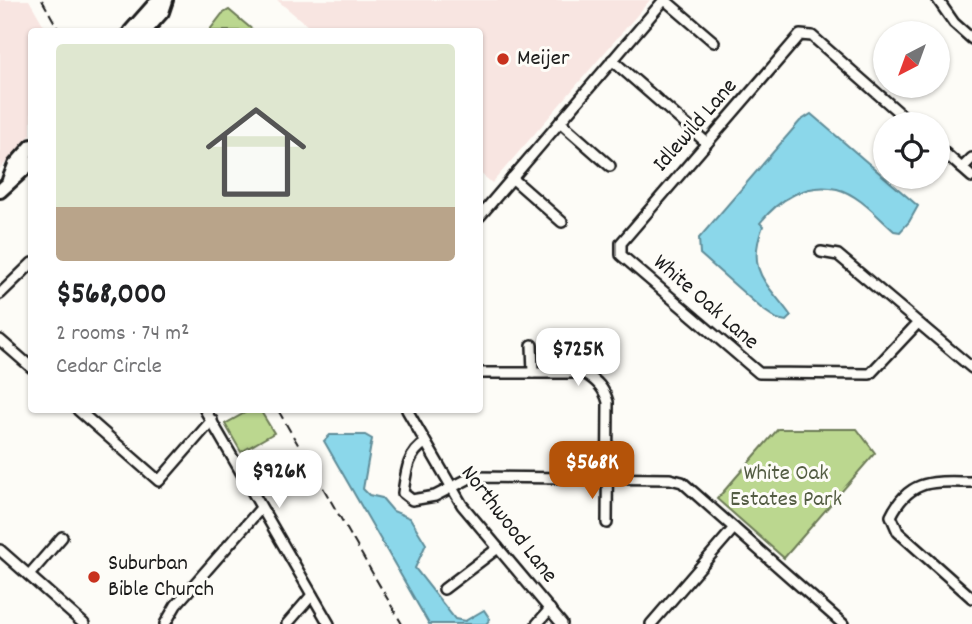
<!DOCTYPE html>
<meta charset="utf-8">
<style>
:root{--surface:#fff;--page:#f6f6f6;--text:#202124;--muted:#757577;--accent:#b45309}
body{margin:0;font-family:Dekko,sans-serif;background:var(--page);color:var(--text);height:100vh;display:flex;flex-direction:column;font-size:26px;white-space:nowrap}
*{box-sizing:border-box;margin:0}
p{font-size:23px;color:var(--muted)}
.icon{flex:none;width:38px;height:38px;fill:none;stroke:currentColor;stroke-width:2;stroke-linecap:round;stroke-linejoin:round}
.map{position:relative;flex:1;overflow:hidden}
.side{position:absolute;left:28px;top:28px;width:455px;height:385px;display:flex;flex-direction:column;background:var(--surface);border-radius:7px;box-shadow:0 2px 5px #0004}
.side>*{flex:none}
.needle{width:46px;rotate:221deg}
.buttons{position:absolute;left:873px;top:21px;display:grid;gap:14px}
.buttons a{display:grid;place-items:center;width:77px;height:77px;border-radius:50%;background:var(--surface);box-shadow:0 2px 5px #0004;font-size:35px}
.price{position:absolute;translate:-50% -60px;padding:0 16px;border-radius:14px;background:#fff;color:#222;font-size:23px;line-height:46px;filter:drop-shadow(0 2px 4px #0008)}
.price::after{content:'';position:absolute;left:50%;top:42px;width:21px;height:16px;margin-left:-10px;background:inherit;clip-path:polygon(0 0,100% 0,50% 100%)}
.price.selected{background:var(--accent);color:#fff}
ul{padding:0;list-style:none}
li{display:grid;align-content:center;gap:14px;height:371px;padding:0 28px}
li span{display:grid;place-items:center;height:217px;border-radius:7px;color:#555}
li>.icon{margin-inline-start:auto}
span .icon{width:126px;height:126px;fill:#fffc;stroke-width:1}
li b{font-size:30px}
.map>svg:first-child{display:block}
</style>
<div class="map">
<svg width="972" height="624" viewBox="0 0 972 624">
<rect width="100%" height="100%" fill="#fdfcf7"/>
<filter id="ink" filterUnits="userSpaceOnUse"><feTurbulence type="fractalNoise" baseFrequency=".0143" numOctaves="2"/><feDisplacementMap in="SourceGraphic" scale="14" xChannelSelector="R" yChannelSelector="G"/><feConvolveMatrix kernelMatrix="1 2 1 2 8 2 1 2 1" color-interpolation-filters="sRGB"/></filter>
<g filter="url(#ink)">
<g fill="#f8e5e1">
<polygon points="0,0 29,0 47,31 32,32 31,134 0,169"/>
<polygon points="277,0 650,0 492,183 480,173 480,32 314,31"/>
</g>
<g fill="#bbd78f" stroke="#6c7a56" stroke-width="2">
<polygon points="229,10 254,31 209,31 222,14"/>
<polygon points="250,410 260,410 274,433 241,452 225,424"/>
<polygon points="778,429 857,429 875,453 784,558 717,499"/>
</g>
<g fill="#8bd7ea" stroke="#5f8c98" stroke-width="2">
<path d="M811,114l107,92 -9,16 -9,10 -6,-1c-16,-14 -36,-37 -57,-42 -31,-7 -59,11 -77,34l3,3c-18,47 5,57 28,90l-5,5 -9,-2 -15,-10 -62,-55 -1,-16 101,-117z"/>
<polygon points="330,435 365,435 372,439 363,489 369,495 382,498 393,511 410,518 426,544 415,568 455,619 465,621 484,610 490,619 486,624 429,624 324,441"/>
</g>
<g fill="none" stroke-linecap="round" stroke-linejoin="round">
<g stroke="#1c1c1c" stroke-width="14">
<g id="minor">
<polyline points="665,0 714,42"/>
<polyline points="938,0 954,23 972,39"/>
<polyline points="612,60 707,143"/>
<polyline points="560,122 610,166"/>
<polyline points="912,124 812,36 800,35 621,243 621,255 759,373 870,374 917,324"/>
<polyline points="938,147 972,177"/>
<polyline points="962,168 972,158"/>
<polyline points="512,178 562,222"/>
<polyline points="480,216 664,0"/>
<polyline points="821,252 838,255 972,368"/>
<polyline points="0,294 32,263"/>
<polyline points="0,340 32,368"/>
<polyline points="532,345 533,373"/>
<path d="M480,373h104c13,8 20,15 24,29l-1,121"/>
<polyline points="78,410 159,481 212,420"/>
<polyline points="205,410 329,624"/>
<polyline points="407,410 462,505 562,624"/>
<path d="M425,443c-18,11 -19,30 -22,50l9,7 23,-4 37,-19 198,2 12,3 161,142"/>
<path d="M972,482c-37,0 -62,-5 -81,34l7,16 74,66"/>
<polyline points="0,550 84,624"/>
<polyline points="29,575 62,537"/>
<polyline points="444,589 498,548"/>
<polyline points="165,624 176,605 261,508"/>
<polyline points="287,624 312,595"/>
<polyline points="537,624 550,609"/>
<polyline points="651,624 734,528"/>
</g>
</g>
<g stroke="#1c1c1c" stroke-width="18">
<g id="highway">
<polyline points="130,32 154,5 162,0"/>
<polyline points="144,32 162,12 166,0"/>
<polyline points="9,180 15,165 32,146"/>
<polyline points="0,191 32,162"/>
</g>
</g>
<use href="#minor" stroke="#fdfcf7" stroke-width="9"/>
<use href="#highway" stroke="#fdfcf7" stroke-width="12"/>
<g stroke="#1c1c1c" stroke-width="2" stroke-dasharray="10 5" stroke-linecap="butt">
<polyline points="42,0 60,32"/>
<polyline points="278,410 402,624"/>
</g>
</g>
</g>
<g fill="#c8321e" stroke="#fdfcf7" stroke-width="2.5">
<circle cx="503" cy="59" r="7"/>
<circle cx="94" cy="577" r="7"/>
</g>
<g text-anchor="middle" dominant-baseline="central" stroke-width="6" stroke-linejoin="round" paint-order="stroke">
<g font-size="23" fill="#1c1c1c" stroke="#fdfcf7" text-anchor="start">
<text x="517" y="59">Meijer</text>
<text x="108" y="564">Suburban<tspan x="108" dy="26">Bible Church</tspan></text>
</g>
<g font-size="23" fill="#1c1c1c" stroke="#fdfcf7">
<text transform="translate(696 126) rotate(-49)">Idlewild Lane</text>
<text transform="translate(705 303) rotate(41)">White Oak Lane</text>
<text transform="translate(508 525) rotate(52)">Northwood Lane</text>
</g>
<g font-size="23" fill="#545d44" stroke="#fdfcf7">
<text x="786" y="474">White Oak<tspan x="786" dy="26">Estates Park</tspan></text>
</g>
</g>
</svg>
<div class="buttons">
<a><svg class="needle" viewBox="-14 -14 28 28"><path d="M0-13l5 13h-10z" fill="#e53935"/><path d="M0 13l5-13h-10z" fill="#757577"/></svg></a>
<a><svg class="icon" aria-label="locate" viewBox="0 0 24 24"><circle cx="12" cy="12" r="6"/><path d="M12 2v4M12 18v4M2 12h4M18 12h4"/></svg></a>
</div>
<b class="price" style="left:578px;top:388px">$725K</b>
<b class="price selected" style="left:592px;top:501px">$568K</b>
<b class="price" style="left:279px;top:510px">$926K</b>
<section class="side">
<ul>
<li><span style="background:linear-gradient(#dfe7d0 75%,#b9a48a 0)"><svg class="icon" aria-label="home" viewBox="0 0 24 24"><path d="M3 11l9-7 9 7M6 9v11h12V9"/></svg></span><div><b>$568,000</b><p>2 rooms · 74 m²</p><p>Cedar Circle</p></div></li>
</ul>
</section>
</div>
